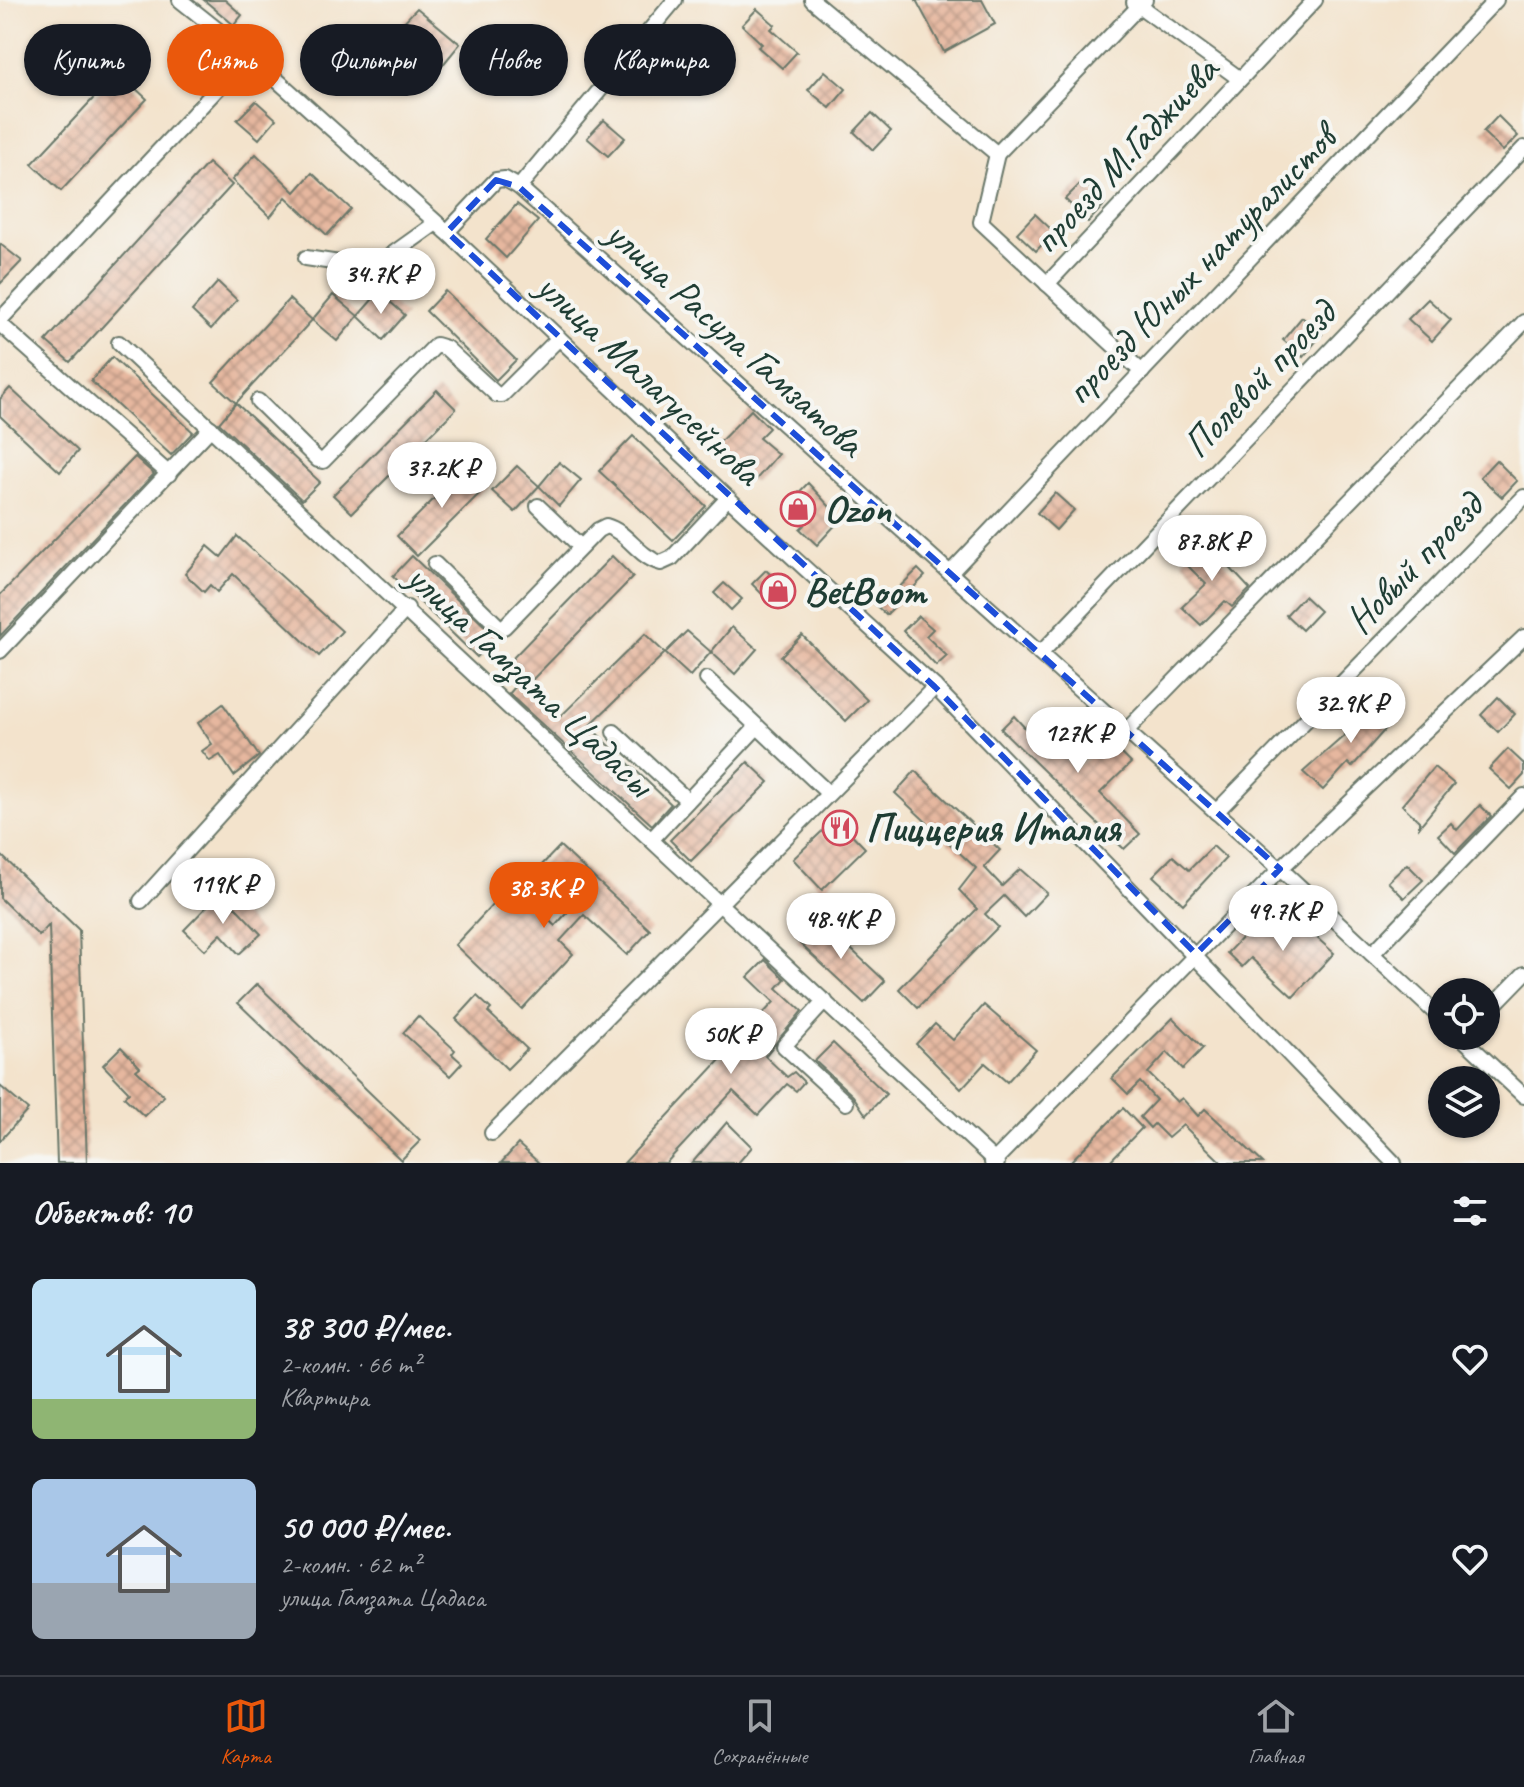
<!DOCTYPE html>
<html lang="ru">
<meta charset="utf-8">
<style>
:root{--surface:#171b24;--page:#20242c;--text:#f1f3f6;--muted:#9ea1a6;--line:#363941;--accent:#ea580c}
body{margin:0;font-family:Caveat,sans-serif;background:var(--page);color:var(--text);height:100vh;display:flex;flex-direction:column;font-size:30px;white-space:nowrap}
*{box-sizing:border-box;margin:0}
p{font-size:26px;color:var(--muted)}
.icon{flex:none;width:44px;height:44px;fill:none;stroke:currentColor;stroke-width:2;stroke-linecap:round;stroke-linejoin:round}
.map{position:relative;height:1163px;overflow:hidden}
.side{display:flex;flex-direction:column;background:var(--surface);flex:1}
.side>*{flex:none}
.guide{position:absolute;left:24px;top:24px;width:800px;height:72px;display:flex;gap:16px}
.tools{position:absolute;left:1428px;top:978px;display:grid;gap:16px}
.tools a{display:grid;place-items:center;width:72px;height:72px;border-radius:50%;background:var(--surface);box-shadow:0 2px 6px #0004;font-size:40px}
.price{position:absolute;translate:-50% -68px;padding:0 18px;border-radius:28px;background:#fff;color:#222;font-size:26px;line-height:52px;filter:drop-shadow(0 2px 4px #0008)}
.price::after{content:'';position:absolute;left:50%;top:48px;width:24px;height:18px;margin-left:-12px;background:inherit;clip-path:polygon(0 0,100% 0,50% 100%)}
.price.current{background:var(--accent);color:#fff}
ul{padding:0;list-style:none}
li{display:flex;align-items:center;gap:24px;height:200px;padding:0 32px}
li span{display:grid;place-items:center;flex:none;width:224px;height:160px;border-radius:12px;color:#555}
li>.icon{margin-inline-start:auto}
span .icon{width:96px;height:96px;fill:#fffc;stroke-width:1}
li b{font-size:34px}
h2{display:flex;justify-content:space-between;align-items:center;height:96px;padding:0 32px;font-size:34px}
.tag{padding:0 28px;border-radius:36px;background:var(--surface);box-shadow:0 2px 6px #0004;font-size:28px;line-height:72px}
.tag.current{background:var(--accent);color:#fff}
.tabs{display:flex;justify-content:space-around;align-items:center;height:112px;border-top:2px solid var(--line);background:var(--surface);font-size:22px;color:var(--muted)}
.tabs a{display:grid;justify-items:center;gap:4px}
.tabs .current{color:var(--accent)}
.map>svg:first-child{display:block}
</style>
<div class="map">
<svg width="1524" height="1163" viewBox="0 0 1524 1163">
<defs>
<pattern id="building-cross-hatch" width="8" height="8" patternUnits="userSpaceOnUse" patternTransform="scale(2)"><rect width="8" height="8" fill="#e6b79f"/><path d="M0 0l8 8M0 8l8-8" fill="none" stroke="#ba9682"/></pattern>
</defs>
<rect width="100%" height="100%" fill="#f6f6f2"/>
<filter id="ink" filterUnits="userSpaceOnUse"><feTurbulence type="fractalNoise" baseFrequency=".0125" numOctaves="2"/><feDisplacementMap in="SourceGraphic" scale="16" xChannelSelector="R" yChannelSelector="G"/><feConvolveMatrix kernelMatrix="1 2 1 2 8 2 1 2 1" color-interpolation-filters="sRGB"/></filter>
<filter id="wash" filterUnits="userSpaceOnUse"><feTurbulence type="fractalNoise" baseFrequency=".006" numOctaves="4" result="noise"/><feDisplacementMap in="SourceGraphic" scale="32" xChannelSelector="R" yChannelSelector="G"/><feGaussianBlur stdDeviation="1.8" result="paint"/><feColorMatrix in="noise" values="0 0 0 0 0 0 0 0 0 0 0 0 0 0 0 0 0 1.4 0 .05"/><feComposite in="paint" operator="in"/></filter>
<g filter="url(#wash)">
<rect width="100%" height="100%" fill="#f3e3cc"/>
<g id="blocks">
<g fill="url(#building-cross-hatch)">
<polygon points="204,0 225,0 242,15 234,25"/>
<polygon points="916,0 982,0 995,24 944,52"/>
<polygon points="417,8 460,44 441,67 397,29"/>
<polygon points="757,9 775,25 771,29 797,52 782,68 758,47 762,44 742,25"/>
<polygon points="825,71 846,89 830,108 808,90"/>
<polygon points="118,72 147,99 61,191 32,164"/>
<polygon points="256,101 276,119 259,139 237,120"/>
<polygon points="872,113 891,131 873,150 854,132"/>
<polygon points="1498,116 1518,136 1503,151 1483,132"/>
<polygon points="604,120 625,138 608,156 587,138"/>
<polygon points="256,154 295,192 312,173 351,209 327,235 286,197 270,217 232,180"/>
<polygon points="208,163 232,185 70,362 46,341"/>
<polygon points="1083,181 1105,204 1088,222 1065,199"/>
<polygon points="517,204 538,221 506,258 486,239"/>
<polygon points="1035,214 1054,232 1036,251 1017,233"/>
<polygon points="0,244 22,261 0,284"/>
<polygon points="218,282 237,300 211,329 192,311"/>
<polygon points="445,291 516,360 496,380 426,311"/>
<polygon points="379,292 405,315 383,340 358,316"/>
<polygon points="333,295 358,316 337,341 312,320"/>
<polygon points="289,299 312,320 236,403 213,382"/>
<polygon points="1428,299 1451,320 1432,341 1408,319"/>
<polygon points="1302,317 1322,334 1303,357 1283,340"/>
<polygon points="112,357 193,432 171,455 91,381"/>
<polygon points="10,388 78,451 60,472 0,416 0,399"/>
<polygon points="437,390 456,409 352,513 333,495"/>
<polygon points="236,403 320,482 302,500 219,423"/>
<polygon points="751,410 769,428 759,438 778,454 754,482 712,450"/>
<polygon points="633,436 706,506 673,540 599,471"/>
<polygon points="135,457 154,474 0,636 0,595"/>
<polygon points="1496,460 1517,481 1502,497 1480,477"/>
<polygon points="559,462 581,480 559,506 539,486"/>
<polygon points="468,465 488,485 417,556 397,536"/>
<polygon points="517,466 539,486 515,512 492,491"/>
<polygon points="808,483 841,519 817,545 800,529 805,524 786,506"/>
<polygon points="1055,493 1074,510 1056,530 1037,513"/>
<polygon points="237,536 342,631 319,656 233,574 217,592 210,585 204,592 185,574 208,546 221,557"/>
<polygon points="1204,540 1250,589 1232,607 1225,601 1201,625 1182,607 1206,584 1183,561"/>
<polygon points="412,556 497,638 477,657 393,576"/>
<polygon points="612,556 633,577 529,683 508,663"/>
<polygon points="918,569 925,576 886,615 856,586 864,578 886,600"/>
<polygon points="766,570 788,592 774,606 752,584"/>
<polygon points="724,583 742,599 731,610 714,593"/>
<polygon points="1304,596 1320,611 1302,630 1286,615"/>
<polygon points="918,616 933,629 926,636 947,656 936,666 903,631"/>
<polygon points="732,627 757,649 735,674 711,652"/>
<polygon points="687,631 711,652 690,676 665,653"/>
<polygon points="645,634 665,653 589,726 671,804 652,825 509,694 521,680 561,716"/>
<polygon points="802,635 867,700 846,721 781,656"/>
<polygon points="1374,697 1396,717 1352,767 1348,763 1323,790 1303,772 1354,727"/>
<polygon points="1498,697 1515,714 1498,732 1481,715"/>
<polygon points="223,704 259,756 234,776 220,755 210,761 202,751 212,744 198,723"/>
<polygon points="1042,715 1053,728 1044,737 1076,769 1108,740 1131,763 1100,793 1140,834 1124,849 1001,729 1014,716 1026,729"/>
<polygon points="1508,749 1524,764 1524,775 1511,789 1489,769"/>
<polygon points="748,762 769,782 691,861 670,840"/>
<polygon points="1434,767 1454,784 1419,827 1419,821 1402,805"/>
<polygon points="915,771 1000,850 984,867 1002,886 1020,869 1047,893 1024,917 1004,896 985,914 998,927 918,1008 899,989 977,909 959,890 976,868 895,793"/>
<polygon points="1480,805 1491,816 1455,853 1438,835 1451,823 1457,830"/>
<polygon points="836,818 865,848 822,890 793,859"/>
<polygon points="560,846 650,930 627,955 584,915 560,941 573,954 522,1009 455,945 511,885 555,926 573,906 536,871"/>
<polygon points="1213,846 1226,858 1183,904 1153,876 1173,856 1189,870"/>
<polygon points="0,854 79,930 87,1163 57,1163 49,925 39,936 0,898"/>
<polygon points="1407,864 1423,880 1404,898 1388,882"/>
<polygon points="221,892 261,934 239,954 221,934 205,950 184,930"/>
<polygon points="1264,914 1284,933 1297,920 1334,953 1293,997 1251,958 1242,967 1227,953"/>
<polygon points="818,918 885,981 864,1003 797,941"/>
<polygon points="765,960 785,979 777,988 802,1011 765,1056 787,1077 794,1072 804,1082 796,1091 787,1084 758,1115 733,1091 666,1163 624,1163 774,1002 748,977"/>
<polygon points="257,984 420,1141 401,1160 238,1003"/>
<polygon points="477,996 491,1009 488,1012 527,1049 507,1069 456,1019"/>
<polygon points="984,1005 1036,1050 1007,1082 985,1063 961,1089 916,1044 935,1024 953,1040"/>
<polygon points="418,1016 455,1050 452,1054 462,1063 450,1076 403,1033"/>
<polygon points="1173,1018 1203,1048 1183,1069 1167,1052 1148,1073 1177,1102 1182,1098 1198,1116 1205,1109 1263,1163 1222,1163 1183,1125 1168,1138 1154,1124 1150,1128 1140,1117 1156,1100 1140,1082 1128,1094 1112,1078"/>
<polygon points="833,1043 886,1094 866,1115 853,1096 815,1061"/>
<polygon points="121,1047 140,1067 136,1070 164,1096 144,1116 124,1097 129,1092 103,1065"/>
<polygon points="0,1086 28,1110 0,1141"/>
<polygon points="1123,1108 1142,1128 1108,1163 1069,1163"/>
<polygon points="727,1122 752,1147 738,1163 692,1163"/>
<polygon points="518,1144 539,1163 501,1163"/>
</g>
</g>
</g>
<g filter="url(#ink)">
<use href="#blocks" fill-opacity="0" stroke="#697769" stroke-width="2"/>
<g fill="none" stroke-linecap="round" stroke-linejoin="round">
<g stroke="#697769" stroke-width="18">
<g id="minor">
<polyline points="180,0 249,55 447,232 728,498 935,687 1394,1163"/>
<polyline points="812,0 997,154 981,222 1142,372"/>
<polyline points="1134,2 1240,79"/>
<polyline points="997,154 1145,0"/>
<polyline points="519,187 675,0"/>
<polyline points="447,232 496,180 505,179 519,187 1288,876 1442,1019"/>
<polyline points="306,258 373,268 436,223"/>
<polyline points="1047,284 1315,0"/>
<polyline points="0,320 249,55"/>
<polyline points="0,324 169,474"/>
<polyline points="119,343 997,1163"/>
<polyline points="258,401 318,460 323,461 436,345 446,348 497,395 502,395 559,338"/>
<polyline points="538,506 581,547"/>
<path d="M435,564l63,62 6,1 94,-97 8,-4c22,6 32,31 55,37l11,-5 56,-60"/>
<polyline points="950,573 1496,0"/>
<polyline points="0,651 211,428"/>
<polyline points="1040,654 1524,148"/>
<polyline points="707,679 828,793"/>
<polyline points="1126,731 1524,322"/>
<polyline points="614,732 687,800"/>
<polyline points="1216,812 1524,497"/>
<polyline points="652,839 757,727"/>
<polyline points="141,901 407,608"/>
<polyline points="1372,954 1524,796"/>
<polyline points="825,1001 784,1046 846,1103"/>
<polyline points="1486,1013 1524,974"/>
<polyline points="1460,1036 1524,1096"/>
<polyline points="492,1133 935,687"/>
<polyline points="992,1163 1280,869 1524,637"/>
</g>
</g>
<use href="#minor" stroke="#fff" stroke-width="14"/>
</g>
</g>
<path fill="none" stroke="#1d4ed8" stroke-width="6" stroke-dasharray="16 10" stroke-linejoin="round" d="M496,180l23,7 761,682 -84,85 -261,-267 -488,-455z"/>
<defs>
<g id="shop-ring" transform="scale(1.8)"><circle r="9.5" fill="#f6f6f2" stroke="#d1495b" stroke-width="1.5"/><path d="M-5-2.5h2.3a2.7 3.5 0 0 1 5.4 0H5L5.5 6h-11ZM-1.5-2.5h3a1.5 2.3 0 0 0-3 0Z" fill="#d1495b"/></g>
<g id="restaurant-ring" transform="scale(1.8)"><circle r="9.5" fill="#f6f6f2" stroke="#d1495b" stroke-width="1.5"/><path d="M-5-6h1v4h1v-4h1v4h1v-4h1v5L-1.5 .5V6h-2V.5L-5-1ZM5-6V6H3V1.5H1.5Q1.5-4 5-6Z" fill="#d1495b"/></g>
</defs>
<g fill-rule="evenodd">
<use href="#shop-ring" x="798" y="509"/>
<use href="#shop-ring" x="778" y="591"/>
<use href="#restaurant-ring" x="840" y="828"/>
</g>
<g text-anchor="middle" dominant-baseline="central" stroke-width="8" stroke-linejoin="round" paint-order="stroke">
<g font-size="40" fill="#1f3d34" stroke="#f6f6f2">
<text transform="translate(1125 155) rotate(-47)">проезд М.Гаджиева</text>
<text transform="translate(1200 265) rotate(-46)">проезд Юных натуралистов</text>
<text transform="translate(735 338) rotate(42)">улица Расула Гамзатова</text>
<text transform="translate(649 379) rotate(43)">улица Малагусейнова</text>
<text transform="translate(1259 379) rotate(-46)">Полевой проезд</text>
<text transform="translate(1414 563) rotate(-46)">Новый проезд</text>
<text transform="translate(530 680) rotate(43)">улица Гамзата Цадасы</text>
</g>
<g font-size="40" font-weight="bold" fill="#1f3d34" stroke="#f6f6f2" text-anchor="start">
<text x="824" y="509">Ozon</text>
<text x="804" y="591">BetBoom</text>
<text x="866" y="828">Пиццерия Италия</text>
</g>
</g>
</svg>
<div class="tools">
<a><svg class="icon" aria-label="locate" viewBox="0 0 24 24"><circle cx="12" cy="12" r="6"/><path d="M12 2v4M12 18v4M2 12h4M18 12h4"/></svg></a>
<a><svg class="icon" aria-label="layers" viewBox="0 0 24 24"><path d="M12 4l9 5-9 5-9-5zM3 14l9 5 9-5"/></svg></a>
</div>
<b class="price" style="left:381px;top:316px">34.7K ₽</b>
<b class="price" style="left:442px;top:510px">37.2K ₽</b>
<b class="price" style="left:1212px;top:583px">87.8K ₽</b>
<b class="price" style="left:1351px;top:745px">32.9K ₽</b>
<b class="price" style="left:1078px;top:775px">127K ₽</b>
<b class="price" style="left:223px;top:926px">119K ₽</b>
<b class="price current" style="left:544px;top:930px">38.3K ₽</b>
<b class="price" style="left:1283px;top:953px">49.7K ₽</b>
<b class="price" style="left:841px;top:961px">48.4K ₽</b>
<b class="price" style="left:731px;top:1076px">50K ₽</b>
<div class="guide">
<a class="tag">Купить</a>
<a class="tag current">Снять</a>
<a class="tag">Фильтры</a>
<a class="tag">Новое</a>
<a class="tag">Квартира</a>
</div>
</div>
<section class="side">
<h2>Объектов: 10<svg class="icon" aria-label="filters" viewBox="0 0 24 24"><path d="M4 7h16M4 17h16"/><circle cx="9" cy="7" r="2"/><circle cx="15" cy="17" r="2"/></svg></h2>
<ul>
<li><span style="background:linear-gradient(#bfe0f5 75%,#8fb573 0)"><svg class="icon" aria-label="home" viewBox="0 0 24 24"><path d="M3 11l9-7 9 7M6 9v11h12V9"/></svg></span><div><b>38 300 ₽/мес.</b><p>2-комн. · 66 m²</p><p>Квартира</p></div><svg class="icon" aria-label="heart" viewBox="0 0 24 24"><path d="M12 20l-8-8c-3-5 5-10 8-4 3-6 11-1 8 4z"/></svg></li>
<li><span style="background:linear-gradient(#a9c7e8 65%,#9aa5b1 0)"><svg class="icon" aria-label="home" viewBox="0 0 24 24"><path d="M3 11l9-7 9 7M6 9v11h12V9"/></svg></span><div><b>50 000 ₽/мес.</b><p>2-комн. · 62 m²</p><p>улица Гамзата Цадаса</p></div><svg class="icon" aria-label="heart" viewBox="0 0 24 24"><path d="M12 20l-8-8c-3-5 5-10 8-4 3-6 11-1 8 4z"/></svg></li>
</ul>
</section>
<nav class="tabs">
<a class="current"><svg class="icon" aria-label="map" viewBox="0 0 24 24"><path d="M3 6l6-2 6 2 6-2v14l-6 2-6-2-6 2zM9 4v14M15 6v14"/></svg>Карта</a>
<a><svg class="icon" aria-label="saved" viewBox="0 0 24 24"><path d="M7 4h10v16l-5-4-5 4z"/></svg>Сохранённые</a>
<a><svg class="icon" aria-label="home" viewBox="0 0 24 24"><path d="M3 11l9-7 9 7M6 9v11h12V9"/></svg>Главная</a>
</nav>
